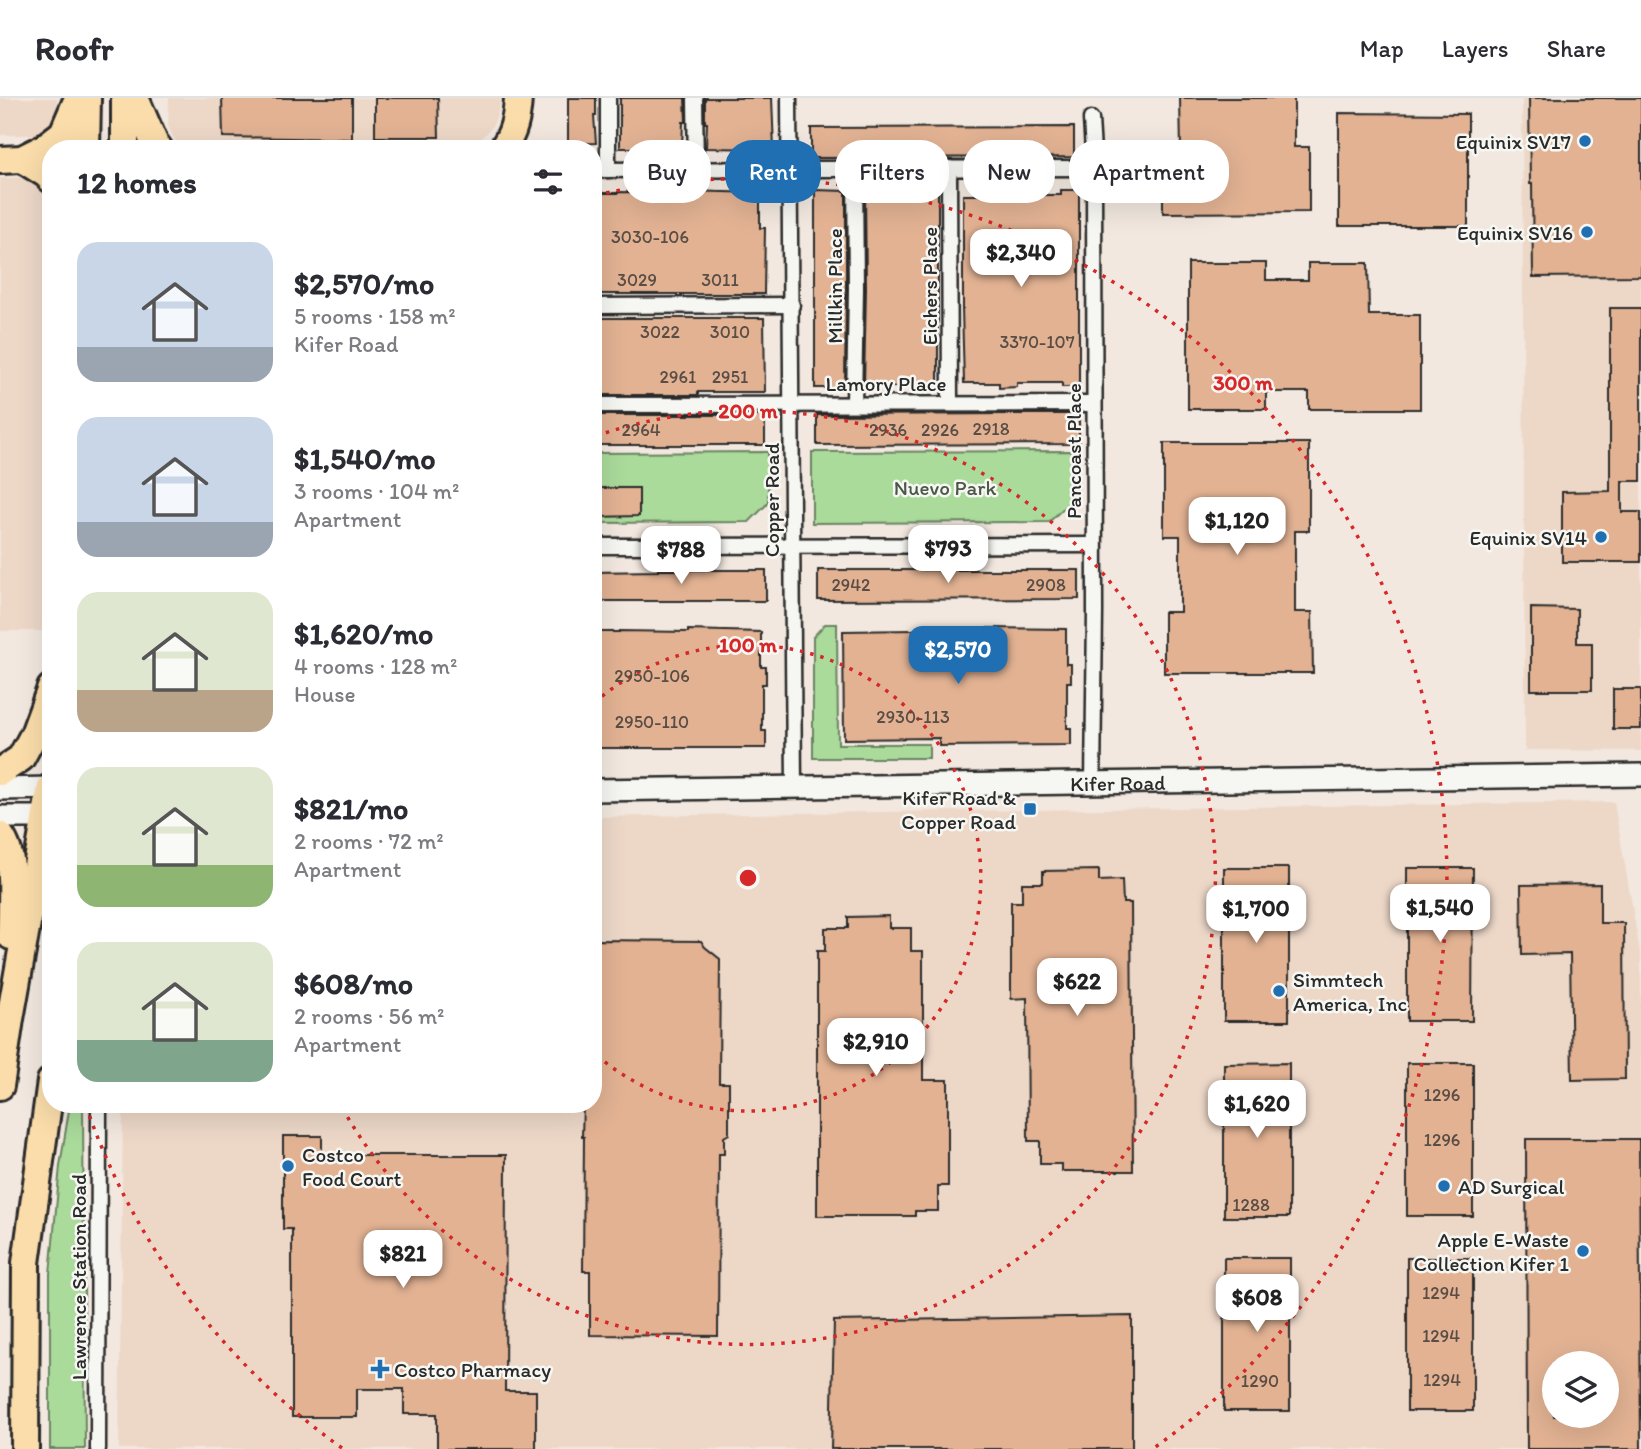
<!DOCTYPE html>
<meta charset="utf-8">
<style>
:root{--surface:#fff;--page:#f7f7f7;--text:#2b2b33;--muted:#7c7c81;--line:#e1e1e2;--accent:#1f6fb2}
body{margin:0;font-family:Itim,sans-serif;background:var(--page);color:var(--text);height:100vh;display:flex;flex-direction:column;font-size:26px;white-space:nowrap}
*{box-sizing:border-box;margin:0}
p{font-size:23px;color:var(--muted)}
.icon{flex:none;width:38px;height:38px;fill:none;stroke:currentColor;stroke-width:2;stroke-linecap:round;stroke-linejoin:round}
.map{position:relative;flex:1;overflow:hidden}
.details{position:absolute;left:42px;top:42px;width:560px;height:973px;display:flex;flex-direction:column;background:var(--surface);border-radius:28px;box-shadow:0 7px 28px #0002}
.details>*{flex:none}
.hud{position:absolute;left:623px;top:42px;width:665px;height:63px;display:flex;gap:14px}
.tools{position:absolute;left:1542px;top:1253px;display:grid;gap:14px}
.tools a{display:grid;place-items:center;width:77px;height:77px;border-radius:50%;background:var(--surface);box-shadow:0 7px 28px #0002;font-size:35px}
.price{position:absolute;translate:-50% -60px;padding:0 16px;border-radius:14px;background:#fff;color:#222;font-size:23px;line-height:46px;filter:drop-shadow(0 2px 4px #0008)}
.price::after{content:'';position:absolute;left:50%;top:42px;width:21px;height:16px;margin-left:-10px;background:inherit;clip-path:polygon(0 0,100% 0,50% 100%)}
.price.active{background:var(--accent);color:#fff}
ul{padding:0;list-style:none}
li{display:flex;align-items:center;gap:21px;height:175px;padding:0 35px}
li span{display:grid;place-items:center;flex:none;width:196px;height:140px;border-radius:21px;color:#555}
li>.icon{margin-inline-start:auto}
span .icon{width:84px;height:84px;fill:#fffc;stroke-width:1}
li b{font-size:30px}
h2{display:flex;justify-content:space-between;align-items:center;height:84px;padding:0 35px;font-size:30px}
.chip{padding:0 24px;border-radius:28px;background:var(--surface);box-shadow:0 7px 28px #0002;font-size:24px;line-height:63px}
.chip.active{background:var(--accent);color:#fff}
header{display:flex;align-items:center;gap:42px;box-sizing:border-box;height:98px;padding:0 35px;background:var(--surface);border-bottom:2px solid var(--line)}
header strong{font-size:33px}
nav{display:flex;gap:38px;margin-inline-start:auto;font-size:24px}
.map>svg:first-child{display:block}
</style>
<header>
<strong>Roofr</strong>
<nav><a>Map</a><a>Layers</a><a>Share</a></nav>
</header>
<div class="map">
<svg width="1641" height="1351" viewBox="0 0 1641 1351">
<rect width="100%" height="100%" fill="#f2e8df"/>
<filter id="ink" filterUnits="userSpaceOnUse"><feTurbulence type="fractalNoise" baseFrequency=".0143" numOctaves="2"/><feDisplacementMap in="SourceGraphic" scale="14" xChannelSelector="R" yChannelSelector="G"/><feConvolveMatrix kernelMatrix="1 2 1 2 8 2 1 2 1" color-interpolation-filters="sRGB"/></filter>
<g filter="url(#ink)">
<g fill="#edd8c8" fill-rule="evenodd">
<polygon points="0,0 57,0 58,10 54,22 48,29 37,37 0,37"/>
<polygon points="169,0 500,0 500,7 496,21 491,30 479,43 462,51 191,51 175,42 168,28"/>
<polygon points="1522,0 1641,0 1641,653 1525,652"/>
<polygon points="27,79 49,100 51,122 51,444 49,476 42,533 0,533 0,80"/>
<path d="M1614,704l27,155v492h-1522l4,-345h470v-287l207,-4zM1554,1265h52v53h-52z"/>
</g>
<g fill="#aadb9b" stroke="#6a8363" stroke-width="2">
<polygon points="1078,353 1078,396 1049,424 812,425 812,354"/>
<polygon points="768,354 768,405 749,424 593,425 593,355"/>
<polygon points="825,526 837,526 838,646 929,646 929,660 813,660 813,539"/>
<polygon points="70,1006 83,1006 85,1351 50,1351 50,1176 60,1068"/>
</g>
<g fill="#e2b293" stroke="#2b2b2b" stroke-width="2" fill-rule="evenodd">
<polygon points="222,0 352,0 352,41 223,39"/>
<polygon points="375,0 438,0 439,39 375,39"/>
<polygon points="568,0 596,0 596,18 594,18 596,45 568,46"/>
<polygon points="620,0 685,0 686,24 683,24 682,50 620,50"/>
<polygon points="705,0 772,0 774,51 706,50 707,25 705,25"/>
<polygon points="1180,0 1294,0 1294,49 1309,49 1309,114 1163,115 1163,54 1181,53"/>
<polygon points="1529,0 1641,0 1641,178 1533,179 1532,86 1530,86"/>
<polygon points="1339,15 1468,16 1468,128 1339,128"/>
<polygon points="1074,29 1074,59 811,60 811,30"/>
<polygon points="815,92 846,93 846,191 845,290 815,290"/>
<polygon points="865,92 938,92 938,289 864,289 866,191"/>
<polygon points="999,92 1016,92 1016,97 1061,97 1061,92 1079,92 1079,289 1062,289 1062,285 1017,285 1017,289 999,290 999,285 964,285 962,210 963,210 963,97 999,97"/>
<polygon points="686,93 760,95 760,130 765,130 764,196 593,196 593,95 618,95 618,94 686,95"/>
<polygon points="1188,165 1266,165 1266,182 1308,182 1308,165 1368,165 1369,217 1420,217 1420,311 1309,311 1309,294 1266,294 1266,311 1188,311"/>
<polygon points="1610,210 1641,210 1641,383 1622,383 1622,414 1641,414 1641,464 1562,464 1562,394 1610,393"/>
<polygon points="593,220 764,220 765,294 698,294 698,297 593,297"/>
<polygon points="1013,316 1079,316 1079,346 817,347 817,317"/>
<rect x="593" y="317" width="172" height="30"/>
<polygon points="1164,345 1309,345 1309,433 1295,433 1295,514 1312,514 1313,575 1164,575 1164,514 1180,514 1180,438 1164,438"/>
<polygon points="604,390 639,390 639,418 593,419 593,391"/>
<polygon points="658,472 766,472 766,503 594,503 593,474 658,473"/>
<polygon points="818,472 1079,472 1079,501 818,502"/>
<polygon points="1531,510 1577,511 1577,545 1592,545 1592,592 1531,592"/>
<polygon points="988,530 1066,531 1066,566 1071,566 1071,584 1067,584 1067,630 1071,630 1071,647 939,648 939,640 844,641 843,533 988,531"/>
<polygon points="688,532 761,534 761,569 766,569 766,586 762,586 762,633 766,633 766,650 593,650 593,534 619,534 619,533 688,534"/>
<rect x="1613" y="591" width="28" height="40"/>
<rect x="1224" y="770" width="65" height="153"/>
<polygon points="1407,770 1473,770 1472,923 1407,923"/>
<polygon points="1099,772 1099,783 1122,782 1123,805 1131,805 1133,1073 1062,1073 1062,1066 1040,1066 1040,1043 1028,1043 1027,900 1011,901 1011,804 1022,804 1022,785 1043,785 1043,773"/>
<polygon points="1600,786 1600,825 1624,825 1625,981 1572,982 1570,856 1522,857 1521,787"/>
<polygon points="889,818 889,830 911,830 911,853 923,853 923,982 948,982 948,1088 938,1088 938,1113 915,1113 915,1118 817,1118 817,853 825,853 825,830 848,830 848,819"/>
<polygon points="593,842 701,843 705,849 720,861 719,985 729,985 729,1036 724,1039 724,1056 719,1056 718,1238 590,1237 590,1173 583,1173 584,1039 582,1039 583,1006 593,1006"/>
<polygon points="1289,965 1289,1119 1224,1119 1224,966"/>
<rect x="1407" y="965" width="66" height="153"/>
<polygon points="283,1038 322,1038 322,1057 506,1057 505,1293 536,1293 536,1351 437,1351 437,1316 404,1316 404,1291 357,1291 357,1319 292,1319 292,1131 283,1131"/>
<path d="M1526,1041h113l2,310h-114zM1554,1265h52v53h-52z"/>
<rect x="1224" y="1160" width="66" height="153"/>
<rect x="1407" y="1160" width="66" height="153"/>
<polygon points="1132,1218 1132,1351 831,1351 834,1223"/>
</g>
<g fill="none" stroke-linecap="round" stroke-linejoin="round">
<g stroke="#2b2b2b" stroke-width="19">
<g id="street">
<polyline points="695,0 696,71"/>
<polyline points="789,0 794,690"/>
<polyline points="1091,21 1094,70 1095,513 1093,686"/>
<polyline points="949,70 950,306"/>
<polyline points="593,72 1094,70"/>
<polyline points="608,72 608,0"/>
<polyline points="593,208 792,207"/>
<polyline points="854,306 856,191 855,71"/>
<polyline points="593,307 1094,306"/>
<polyline points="593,448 1094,447"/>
<polyline points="98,1351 99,1006"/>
</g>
</g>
<g stroke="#2b2b2b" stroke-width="26">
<g id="secondary">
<polyline points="0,691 51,690"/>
<path id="s1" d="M593,692l1048,-15"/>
<polyline points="0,719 51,719"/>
</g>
</g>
<g stroke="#2b2b2b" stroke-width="32">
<g id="highway">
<polyline points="125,0 125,51"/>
<polyline points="135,0 154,44 159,51"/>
<polyline points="86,51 87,0"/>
<path d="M502,51c12,-15 15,-32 16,-51"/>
<polyline points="22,61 46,76 51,81"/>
<polyline points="0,62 22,61 42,51 63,35 78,0"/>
<polyline points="0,674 21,660 34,636 51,590"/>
<path d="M0,737c18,24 11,72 11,101"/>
<polyline points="0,988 10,921 51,689"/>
<polyline points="25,1351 26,1165 51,983"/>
</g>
</g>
<use href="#street" stroke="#f6f6f2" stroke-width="14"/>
<use href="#secondary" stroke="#f6f6f2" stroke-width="21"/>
<use href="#highway" stroke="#fbddab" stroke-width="26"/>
</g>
</g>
<g fill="none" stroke="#d62828" stroke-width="3.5" stroke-dasharray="3.5 7">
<path d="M594 605A233 233 0 1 1 594 955"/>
<path d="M596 338A467 467 0 1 1 340 1006"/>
<path d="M342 1350A700 700 0 0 1 86 1008M51 841A700 700 0 0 1 51 719M596 97A700 700 0 0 1 1154 1350"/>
</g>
<g fill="#1f6fb2" stroke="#f6f6f2" stroke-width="2.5">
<circle cx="1585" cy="43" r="7"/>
<circle cx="1587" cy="134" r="7"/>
<circle cx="1601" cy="439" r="7"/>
<rect x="1023" y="704" width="14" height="14" rx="3.5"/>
<circle cx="1279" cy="893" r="7"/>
<circle cx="288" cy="1068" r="7"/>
<circle cx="1444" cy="1088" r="7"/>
<circle cx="1583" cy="1153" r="7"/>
<path d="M376.5 1260.5h7v7h7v7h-7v7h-7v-7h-7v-7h7z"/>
</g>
<g text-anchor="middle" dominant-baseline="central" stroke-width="5" stroke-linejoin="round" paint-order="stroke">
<g font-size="18" fill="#594d45">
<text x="650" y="139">3030-106</text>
<text x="637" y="182">3029</text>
<text x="720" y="182">3011</text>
<text x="660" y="234">3022</text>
<text x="730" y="234">3010</text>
<text x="1037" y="244">3370-107</text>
<text x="678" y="279">2961</text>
<text x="730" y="279">2951</text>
<text x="991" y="331">2918</text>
<text x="641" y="332">2964</text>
<text x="888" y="332">2936</text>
<text x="940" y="332">2926</text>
<text x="851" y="487">2942</text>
<text x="1046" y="487">2908</text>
<text x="652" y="578">2950-106</text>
<text x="913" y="619">2930-113</text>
<text x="652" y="624">2950-110</text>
<text x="1442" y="997">1296</text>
<text x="1442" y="1042">1296</text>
<text x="1251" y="1107">1288</text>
<text x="1441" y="1195">1294</text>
<text x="1441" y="1238">1294</text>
<text x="1442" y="1282">1294</text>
<text x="1260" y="1283">1290</text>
</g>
<g font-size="21" fill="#2b2b2b" stroke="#f6f6f2" text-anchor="end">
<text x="1571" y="43">Equinix SV17</text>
<text x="1573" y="134">Equinix SV16</text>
<text x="1587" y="439">Equinix SV14</text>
<text x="1016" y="699">Kifer Road &amp;<tspan x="1016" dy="24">Copper Road</tspan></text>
<text x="1293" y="881" text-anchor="start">Simmtech<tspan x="1293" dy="24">America, Inc</tspan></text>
<text x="302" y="1056" text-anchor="start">Costco<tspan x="302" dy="24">Food Court</tspan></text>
<text x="1458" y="1088" text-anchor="start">AD Surgical</text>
<text x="1569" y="1141">Apple E-Waste<tspan x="1569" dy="24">Collection Kifer 1</tspan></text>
<text x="394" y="1271" text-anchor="start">Costco Pharmacy</text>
</g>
<g font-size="21" fill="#2b2b2b" stroke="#f6f6f2">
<text transform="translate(834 188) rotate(-90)">Millkin Place</text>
<text transform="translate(929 188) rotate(-90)">Eichers Place</text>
<text x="886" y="285">Lamory Place</text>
<text transform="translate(1073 353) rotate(-90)">Pancoast Place</text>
<text transform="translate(771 402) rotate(-90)">Copper Road</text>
<text stroke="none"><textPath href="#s1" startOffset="525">Kifer Road</textPath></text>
<text transform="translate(78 1179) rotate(-90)">Lawrence Station Road</text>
</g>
<g font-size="21" fill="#4b5747" stroke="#f6f6f2">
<text x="945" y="389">Nuevo Park</text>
</g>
</g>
<circle cx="748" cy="780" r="10" fill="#d62828" stroke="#f6f6f2" stroke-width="3.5"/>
<g font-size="21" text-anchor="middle" font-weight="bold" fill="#d62828" stroke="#f6f6f2" stroke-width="5" stroke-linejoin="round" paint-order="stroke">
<text x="1243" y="292">300 m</text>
<text x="748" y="320">200 m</text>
<text x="748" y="554">100 m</text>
</g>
</svg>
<div class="tools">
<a><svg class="icon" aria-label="layers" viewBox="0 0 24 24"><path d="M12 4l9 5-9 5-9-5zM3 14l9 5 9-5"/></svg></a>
</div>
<b class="price" style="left:1021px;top:191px">$2,340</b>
<b class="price" style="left:1237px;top:459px">$1,120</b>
<b class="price" style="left:948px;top:487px">$793</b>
<b class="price" style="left:681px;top:488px">$788</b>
<b class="price active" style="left:958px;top:588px">$2,570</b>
<b class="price" style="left:1440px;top:846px">$1,540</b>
<b class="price" style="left:1256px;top:847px">$1,700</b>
<b class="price" style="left:1077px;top:920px">$622</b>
<b class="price" style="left:876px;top:980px">$2,910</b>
<b class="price" style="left:1257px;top:1042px">$1,620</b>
<b class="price" style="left:403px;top:1192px">$821</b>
<b class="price" style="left:1257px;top:1236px">$608</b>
<div class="hud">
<a class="chip">Buy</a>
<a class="chip active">Rent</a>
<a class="chip">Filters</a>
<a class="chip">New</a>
<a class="chip">Apartment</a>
</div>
<section class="details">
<h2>12 homes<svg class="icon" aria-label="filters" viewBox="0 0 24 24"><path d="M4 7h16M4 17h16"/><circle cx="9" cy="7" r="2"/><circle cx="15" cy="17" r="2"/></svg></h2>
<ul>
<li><span style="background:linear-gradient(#c9d6e8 75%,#9aa5b1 0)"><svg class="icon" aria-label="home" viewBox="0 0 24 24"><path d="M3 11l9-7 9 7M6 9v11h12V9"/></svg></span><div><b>$2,570/mo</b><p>5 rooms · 158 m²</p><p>Kifer Road</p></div></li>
<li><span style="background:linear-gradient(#c9d6e8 75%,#9aa5b1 0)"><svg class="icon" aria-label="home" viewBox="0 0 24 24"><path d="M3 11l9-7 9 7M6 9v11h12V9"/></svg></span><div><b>$1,540/mo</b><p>3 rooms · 104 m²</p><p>Apartment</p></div></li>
<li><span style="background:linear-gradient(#dfe7d0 70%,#b9a48a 0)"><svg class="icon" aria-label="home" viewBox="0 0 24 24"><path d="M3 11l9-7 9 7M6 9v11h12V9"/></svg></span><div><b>$1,620/mo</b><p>4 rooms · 128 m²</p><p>House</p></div></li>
<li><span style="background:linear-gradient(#dfe7d0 70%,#8fb573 0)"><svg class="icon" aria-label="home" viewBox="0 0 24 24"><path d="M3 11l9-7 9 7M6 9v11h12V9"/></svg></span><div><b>$821/mo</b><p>2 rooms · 72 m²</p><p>Apartment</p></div></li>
<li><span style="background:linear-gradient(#dfe7d0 70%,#7fa58c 0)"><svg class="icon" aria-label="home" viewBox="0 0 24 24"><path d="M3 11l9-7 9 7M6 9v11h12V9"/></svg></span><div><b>$608/mo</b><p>2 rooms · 56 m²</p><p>Apartment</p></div></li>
</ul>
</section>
</div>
